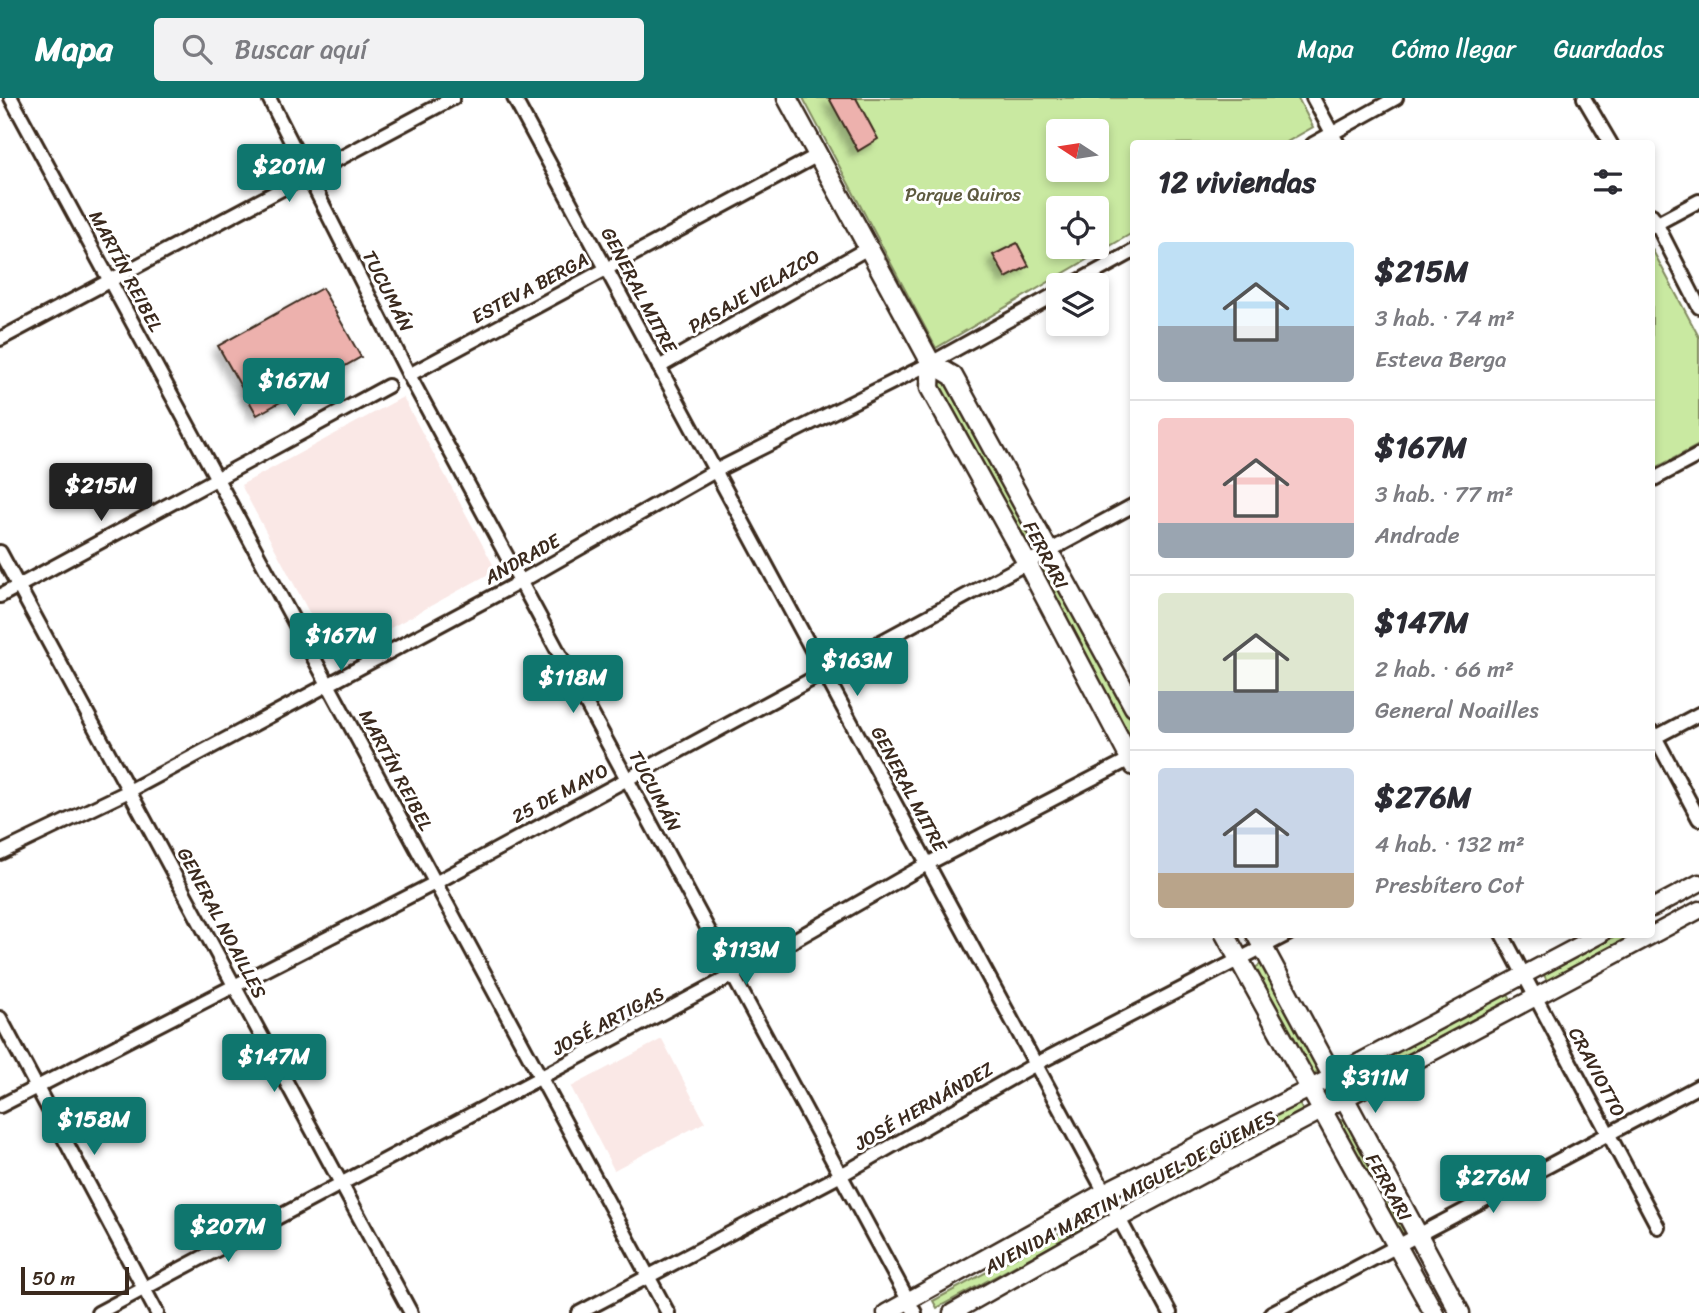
<!DOCTYPE html>
<html lang="es">
<meta charset="utf-8">
<style>
:root{--surface:#fff;--page:#f2f2f3;--text:#2b2b33;--muted:#7c7c81;--line:#e1e1e2;--accent:#0f766e}
body{margin:0;font-family:Sriracha,sans-serif;background:var(--page);color:var(--text);height:100vh;display:flex;flex-direction:column;font-size:26px;white-space:nowrap}
*{box-sizing:border-box;margin:0}
p{font-size:23px;color:var(--muted)}
.icon{flex:none;width:38px;height:38px;fill:none;stroke:currentColor;stroke-width:2;stroke-linecap:round;stroke-linejoin:round}
.map{position:relative;flex:1;overflow:hidden}
.drawer{position:absolute;left:1130px;top:42px;width:525px;height:798px;display:flex;flex-direction:column;background:var(--surface);border-radius:7px;box-shadow:0 4px 10px #0003}
.drawer>*{flex:none}
.needle{width:46px;rotate:282deg}
.fabs{position:absolute;left:1046px;top:21px;display:grid;gap:14px}
.fabs a{display:grid;place-items:center;width:63px;height:63px;border-radius:7px;background:var(--surface);box-shadow:0 4px 10px #0003;font-size:35px}
.scale{position:absolute;left:21px;bottom:18px;width:108px;box-sizing:border-box;padding-left:7px;border:4px solid #3b2a1e;border-top:0;font-size:19px;line-height:24px;white-space:nowrap;color:#3b2a1e;-webkit-text-stroke:5px #fff;paint-order:stroke}
.price{position:absolute;translate:-50% -60px;padding:0 16px;border-radius:7px;background:var(--accent);color:#fff;font-size:23px;line-height:46px;filter:drop-shadow(0 2px 4px #0008)}
.price::after{content:'';position:absolute;left:50%;top:42px;width:21px;height:16px;margin-left:-10px;background:inherit;clip-path:polygon(0 0,100% 0,50% 100%)}
.price.active{background:#222;color:#fff}
ul{padding:0;list-style:none}
li{display:flex;align-items:center;gap:21px;height:175px;padding:0 28px}
li+li{border-top:2px solid var(--line)}
li span{display:grid;place-items:center;flex:none;width:196px;height:140px;border-radius:7px;color:#555}
li>.icon{margin-inline-start:auto}
span .icon{width:84px;height:84px;fill:#fffc;stroke-width:1}
li b{font-size:30px}
h2{display:flex;justify-content:space-between;align-items:center;height:84px;padding:0 28px;font-size:30px}
header{display:flex;align-items:center;gap:42px;box-sizing:border-box;height:98px;padding:0 35px;background:var(--accent);color:#fff}
header strong{font-size:33px}
nav{display:flex;gap:38px;margin-inline-start:auto;font-size:24px}
.search{width:490px;height:63px;background:var(--page);display:flex;align-items:center;gap:18px;box-sizing:border-box;padding:0 24px;border-radius:7px;color:var(--muted);font-size:26px}
.map>svg:first-child{display:block}
</style>
<header>
<strong>Mapa</strong>
<div class="search"><svg class="icon" aria-label="search" viewBox="0 0 24 24"><circle cx="10" cy="10" r="6"/><path d="M15 15l6 6"/></svg>Buscar aquí</div>
<nav><a>Mapa</a><a>Cómo llegar</a><a>Guardados</a></nav>
</header>
<div class="map">
<svg width="1699" height="1215" viewBox="0 0 1699 1215">
<defs>
<filter id="shadow"><feDropShadow dx="-6" dy="6" stdDeviation="3.5" flood-color="#0004"/></filter>
</defs>
<rect width="100%" height="100%" fill="#fff"/>
<filter id="ink" filterUnits="userSpaceOnUse"><feTurbulence type="fractalNoise" baseFrequency=".0143" numOctaves="2"/><feDisplacementMap in="SourceGraphic" scale="14" xChannelSelector="R" yChannelSelector="G"/><feConvolveMatrix kernelMatrix="1 2 1 2 8 2 1 2 1" color-interpolation-filters="sRGB"/></filter>
<g filter="url(#ink)">
<g fill="#fae8e6">
<polygon points="403,299 496,472 334,561 241,387"/>
<polygon points="662,941 705,1024 614,1072 571,989"/>
</g>
<g fill="#c9e9a1" stroke="#828a60" stroke-width="2" fill-rule="evenodd">
<path d="M803,0h495l15,29 -28,16 -151,1v88l-198,116zM1059,33h38v39h-38zM1059,110h38v39h-38z"/>
<polygon points="1652,151 1699,239 1699,347 1652,372"/>
<polygon points="942,271 1035,441 1025,447 932,277"/>
<polygon points="1048,463 1134,622 1134,636 1130,639 1038,469"/>
<polygon points="1617,837 1635,837 1547,883 1543,875"/>
<polygon points="1263,865 1321,972 1311,977 1253,871"/>
<polygon points="1507,894 1511,901 1357,983 1353,975"/>
<polygon points="1299,1005 1303,1013 1150,1093 1146,1086"/>
<polygon points="1347,1018 1407,1133 1397,1138 1337,1024"/>
<polygon points="1096,1115 1100,1122 937,1210 933,1203"/>
</g>
<g fill="#edb1ad" stroke="#3b2a1e" stroke-width="2" filter="url(#shadow)">
<polygon points="829,0 856,0 878,41 858,53"/>
<polygon points="1017,145 1029,168 1006,180 993,157"/>
<polygon points="322,190 361,259 257,317 218,248"/>
</g>
<g fill="none" stroke-linecap="round" stroke-linejoin="round">
<g stroke="#3b2a1e" stroke-width="18">
<g id="minor">
<polyline points="11,0 668,1215"/>
<polyline points="269,0 409,277 915,1215"/>
<polyline points="514,0 1170,1215"/>
<polyline points="1313,0 1338,46"/>
<polyline points="1584,0 1611,46"/>
<polyline points="1313,46 1396,0"/>
<polyline points="1652,117 1699,209"/>
<polyline points="1652,128 1699,103"/>
<polyline points="1072,187 1134,153"/>
<polyline points="0,241 453,0"/>
<polyline points="659,269 868,150"/>
<polyline points="409,277 818,57"/>
<polyline points="1652,382 1699,357"/>
<polyline points="0,454 411,1215"/>
<polyline points="0,498 388,288"/>
<polyline points="1652,633 1699,721"/>
<polyline points="1652,641 1699,616"/>
<polyline points="0,755 129,693 520,484 715,373 931,265 1059,194"/>
<polyline points="1502,836 1658,1129"/>
<polyline points="0,920 157,1215"/>
<polyline points="0,1008 435,785 1134,407"/>
<polyline points="98,1215 733,877 927,766 1134,659"/>
<polyline points="579,1215 841,1077 1036,966 1288,836"/>
<polyline points="1271,1215 1699,988"/>
</g>
</g>
<g stroke="#3b2a1e" stroke-width="21">
<g id="tertiary">
<polyline points="1652,810 1699,785"/>
<polyline points="886,1215 1104,1094 1311,990 1601,836"/>
<polyline points="952,1215 1120,1120 1699,812"/>
</g>
</g>
<g stroke="#3b2a1e" stroke-width="23">
<g id="secondary">
<polyline points="787,0 931,265 953,278 1134,609"/>
<polyline points="931,265 930,290 1027,465 1134,668"/>
<polyline points="1225,836 1434,1215"/>
<polyline points="1256,836 1460,1215"/>
</g>
</g>
<use href="#minor" stroke="#fff" stroke-width="12"/>
<use href="#tertiary" stroke="#fff" stroke-width="16"/>
<use href="#secondary" stroke="#fff" stroke-width="18"/>
</g>
</g>
<g text-anchor="middle" dominant-baseline="central" stroke-width="6" stroke-linejoin="round" paint-order="stroke">
<g font-size="19" fill="#5e5a3f" stroke="#fff">
<text x="963" y="96">Parque Quiros</text>
</g>
<g font-size="19" fill="#3b2a1e" stroke="#fff">
<text transform="translate(126 173) rotate(62)">MARTÍN REIBEL</text>
<text transform="translate(530 190) rotate(-28)">ESTEVA BERGA</text>
<text transform="translate(639 192) rotate(62)">GENERAL MITRE</text>
<text transform="translate(388 193) rotate(63)">TUCUMÁN</text>
<text transform="translate(754 193) rotate(-30)">PASAJE VELAZCO</text>
<text transform="translate(1046 457) rotate(62)">FERRARI</text>
<text transform="translate(522 461) rotate(-29)">ANDRADE</text>
<text transform="translate(396 672) rotate(62)">MARTÍN REIBEL</text>
<text transform="translate(909 691) rotate(62)">GENERAL MITRE</text>
<text transform="translate(655 693) rotate(62)">TUCUMÁN</text>
<text transform="translate(560 695) rotate(-28)">25 DE MAYO</text>
<text transform="translate(222 825) rotate(62)">GENERAL NOAILLES</text>
<text transform="translate(608 923) rotate(-28)">JOSÉ ARTIGAS</text>
<text transform="translate(1597 974) rotate(62)">CRAVIOTTO</text>
<text transform="translate(924 1008) rotate(-30)">JOSÉ HERNÁNDEZ</text>
<text transform="translate(1389 1089) rotate(61)">FERRARI</text>
<text transform="translate(1130 1094) rotate(-28)">AVENIDA MARTIN MIGUEL DE GÜEMES</text>
</g>
</g>
</svg>
<div class="fabs">
<a><svg class="needle" viewBox="-14 -14 28 28"><path d="M0-13l5 13h-10z" fill="#e53935"/><path d="M0 13l5-13h-10z" fill="#7c7c81"/></svg></a>
<a><svg class="icon" aria-label="locate" viewBox="0 0 24 24"><circle cx="12" cy="12" r="6"/><path d="M12 2v4M12 18v4M2 12h4M18 12h4"/></svg></a>
<a><svg class="icon" aria-label="layers" viewBox="0 0 24 24"><path d="M12 4l9 5-9 5-9-5zM3 14l9 5 9-5"/></svg></a>
</div>
<div class="scale">50 m</div>
<b class="price" style="left:289px;top:106px">$201M</b>
<b class="price" style="left:294px;top:320px">$167M</b>
<b class="price active" style="left:101px;top:425px">$215M</b>
<b class="price" style="left:341px;top:575px">$167M</b>
<b class="price" style="left:857px;top:600px">$163M</b>
<b class="price" style="left:573px;top:617px">$118M</b>
<b class="price" style="left:746px;top:889px">$113M</b>
<b class="price" style="left:274px;top:996px">$147M</b>
<b class="price" style="left:1375px;top:1017px">$311M</b>
<b class="price" style="left:94px;top:1059px">$158M</b>
<b class="price" style="left:1493px;top:1117px">$276M</b>
<b class="price" style="left:228px;top:1166px">$207M</b>
<section class="drawer">
<h2>12 viviendas<svg class="icon" aria-label="filters" viewBox="0 0 24 24"><path d="M4 7h16M4 17h16"/><circle cx="9" cy="7" r="2"/><circle cx="15" cy="17" r="2"/></svg></h2>
<ul>
<li><span style="background:linear-gradient(#bfe0f5 60%,#9aa5b1 0)"><svg class="icon" aria-label="home" viewBox="0 0 24 24"><path d="M3 11l9-7 9 7M6 9v11h12V9"/></svg></span><div><b>$215M</b><p>3 hab. · 74 m²</p><p>Esteva Berga</p></div></li>
<li><span style="background:linear-gradient(#f6c9c9 75%,#9aa5b1 0)"><svg class="icon" aria-label="home" viewBox="0 0 24 24"><path d="M3 11l9-7 9 7M6 9v11h12V9"/></svg></span><div><b>$167M</b><p>3 hab. · 77 m²</p><p>Andrade</p></div></li>
<li><span style="background:linear-gradient(#dfe7d0 70%,#9aa5b1 0)"><svg class="icon" aria-label="home" viewBox="0 0 24 24"><path d="M3 11l9-7 9 7M6 9v11h12V9"/></svg></span><div><b>$147M</b><p>2 hab. · 66 m²</p><p>General Noailles</p></div></li>
<li><span style="background:linear-gradient(#c9d6e8 75%,#b9a48a 0)"><svg class="icon" aria-label="home" viewBox="0 0 24 24"><path d="M3 11l9-7 9 7M6 9v11h12V9"/></svg></span><div><b>$276M</b><p>4 hab. · 132 m²</p><p>Presbítero Cot</p></div></li>
</ul>
</section>
</div>
